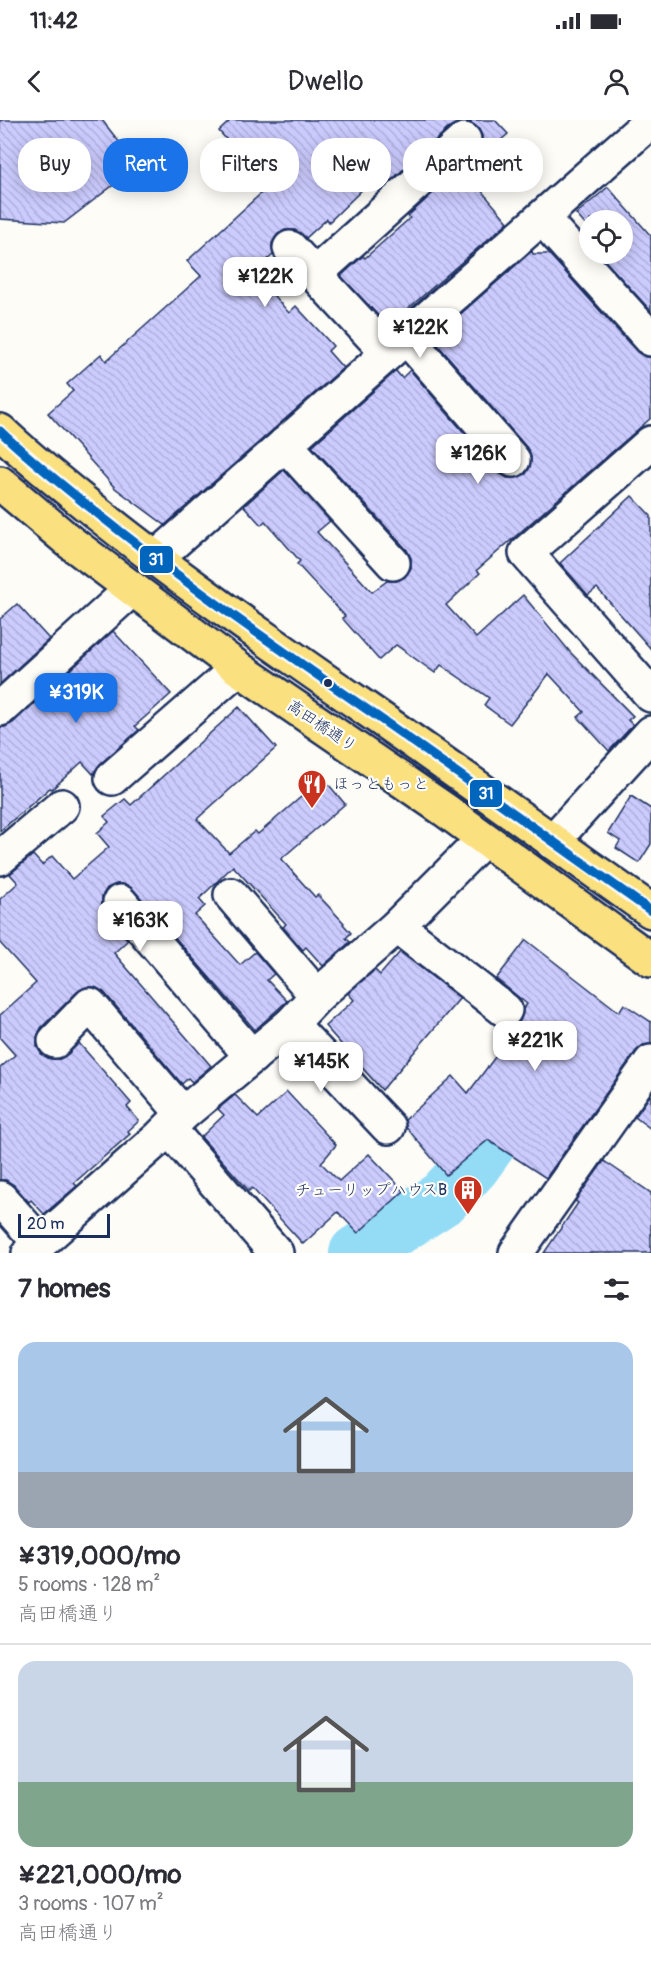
<!DOCTYPE html>
<meta charset="utf-8">
<style>
:root{--surface:#fff;--page:#f2f2f3;--text:#2b2b33;--muted:#7c7c81;--line:#e1e1e2;--accent:#1a73e8}
body{margin:0;font-family:Pangolin,"Klee One",sans-serif;background:var(--page);color:var(--text);height:100vh;display:flex;flex-direction:column;font-size:22px;white-space:nowrap}
*{box-sizing:border-box;margin:0}
p{font-size:20px;color:var(--muted)}
.icon{flex:none;width:33px;height:33px;fill:none;stroke:currentColor;stroke-width:2;stroke-linecap:round;stroke-linejoin:round}
.map{position:relative;height:1133px;overflow:hidden}
.sheet{display:flex;flex-direction:column;background:var(--surface);flex:1}
.sheet>*{flex:none}
.hud{position:absolute;left:18px;top:18px;width:615px;height:54px;display:flex;gap:12px}
.fabs{position:absolute;left:579px;top:90px;display:grid;gap:12px}
.fabs a{display:grid;place-items:center;width:54px;height:54px;border-radius:50%;background:var(--surface);box-shadow:0 3px 15px #0003;font-size:30px}
.scale{position:absolute;left:18px;bottom:15px;width:92px;box-sizing:border-box;padding-left:6px;border:3px solid #1b2f5e;border-top:0;font-size:16px;line-height:21px;white-space:nowrap;color:#1b2f5e;-webkit-text-stroke:4px #fdfcf7;paint-order:stroke}
.price{position:absolute;translate:-50% -51px;padding:0 14px;border-radius:12px;background:#fff;color:#222;font-size:20px;line-height:39px;filter:drop-shadow(0 2px 3px #0008)}
.price::after{content:'';position:absolute;left:50%;top:36px;width:18px;height:14px;margin-left:-9px;background:inherit;clip-path:polygon(0 0,100% 0,50% 100%)}
.price.selected{background:var(--accent);color:#fff}
ul{padding:0;list-style:none}
li{display:grid;align-content:center;gap:12px;height:318px;padding:0 18px}
li+li{border-top:2px solid var(--line)}
li span{display:grid;place-items:center;height:186px;border-radius:18px;color:#555}
li>.icon{margin-inline-start:auto}
span .icon{width:108px;height:108px;fill:#fffc;stroke-width:1}
li b{font-size:26px}
h2{display:flex;justify-content:space-between;align-items:center;height:72px;padding:0 18px;font-size:26px}
.chip{padding:0 21px;border-radius:24px;background:var(--surface);box-shadow:0 3px 15px #0003;font-size:21px;line-height:54px}
.chip.selected{background:var(--accent);color:#fff}
.status{display:flex;justify-content:space-between;align-items:center;height:42px;padding:0 30px;background:var(--surface);direction:ltr}
.status svg{height:16px;fill:currentColor}
header{display:flex;justify-content:space-between;align-items:center;height:78px;padding:0 18px;background:var(--surface);font-size:27px;font-weight:600}
.map>svg:first-child{display:block}
</style>
<div class="status"><b>11:42</b><svg viewBox="0 0 49 12"><path d="M0 12V9h3v3zM5 12V6h3v6zM10 12V3h3v9zM15 12V0h3v12zM26 1h20v11H26zM47 4h2v5h-2z"/></svg></div>
<header><svg class="icon" aria-label="back" viewBox="0 0 24 24"><path d="M15 5l-7 7 7 7"/></svg>Dwello<svg class="icon" aria-label="person" viewBox="0 0 24 24"><circle cx="12" cy="8" r="4"/><path d="M4 21q1-7 8-7t8 7"/></svg></header>
<div class="map">
<svg width="651" height="1133" viewBox="0 0 651 1133">
<defs>
<pattern id="building-back-hatch" width="6" height="6" patternUnits="userSpaceOnUse" patternTransform="scale(1.5)"><rect width="6" height="6" fill="#cccbfe"/><path d="M-1 5l2 2M0 0l6 6M5-1l2 2" fill="none" stroke="#afafdc"/></pattern>
</defs>
<rect width="100%" height="100%" fill="#fdfcf7"/>
<filter id="ink" filterUnits="userSpaceOnUse"><feTurbulence type="fractalNoise" baseFrequency=".0167" numOctaves="2"/><feDisplacementMap in="SourceGraphic" scale="12" xChannelSelector="R" yChannelSelector="G"/><feConvolveMatrix kernelMatrix="1 2 1 2 8 2 1 2 1" color-interpolation-filters="sRGB"/></filter>
<g filter="url(#ink)">
<g fill="none" stroke-linecap="round" stroke-linejoin="round">
<polyline stroke="#94dcf6" stroke-width="56" points="357,1133 443,1078 472,1046 535,959"/>
</g>
<g fill="url(#building-back-hatch)" stroke="#1b2f5e" stroke-width="1.5">
<polygon points="0,0 102,0 138,46 64,103 0,99"/>
<polygon points="231,0 495,0 508,14 471,46 486,63 479,68 508,102 388,206 341,156 363,136 365,138 410,98 408,96 477,33 482,25 482,16 478,8 470,2 461,2 451,6 383,68 374,58 329,102 327,99 306,118 295,110 285,110 278,114 272,123 273,135 253,152 289,193 296,186 333,226 328,231 343,248 165,405 115,368 48,293 73,271 67,264 101,234 106,241 201,156 187,141 268,67 219,11"/>
<polygon points="608,67 651,116 651,191 599,134 622,134 622,100 590,100 590,123 581,113 588,108 576,94"/>
<polygon points="532,131 533,134 549,134 637,232 645,237 651,237 651,298 477,450 480,453 446,485 476,518 523,475 570,532 633,596 628,600 633,605 609,631 578,597 584,592 549,554 510,604 484,585 489,578 441,545 435,553 396,525 379,540 342,498 345,496 297,444 300,441 265,401 261,405 244,386 284,350 330,401 317,412 372,472 387,461 396,461 405,457 411,448 411,438 407,430 312,326 396,251 402,258 410,250 499,353 507,358 516,358 526,354 530,347 531,337 527,328 438,225 445,218 440,212"/>
<polygon points="632,376 651,396 651,529 597,468 588,475 560,443"/>
<polygon points="17,484 49,519 0,564 0,499"/>
<polygon points="113,511 171,574 135,606 139,610 100,644 93,654 82,642 52,669 50,668 0,711 0,607 5,607 13,603"/>
<polygon points="239,587 276,628 197,699 229,733 255,711 258,714 323,658 345,684 281,739 315,777 318,775 344,803 343,804 351,813 346,818 350,822 323,846 306,827 303,830 283,807 286,804 233,746 199,779 205,786 195,795 240,845 255,832 274,854 267,860 287,881 255,910 134,770 127,765 117,764 107,768 102,776 102,786 106,794 128,820 114,833 211,946 192,962 188,958 182,964 104,872 95,867 86,867 77,872 41,908 37,917 37,927 42,935 51,939 60,939 68,934 79,923 131,983 127,987 139,1001 128,1011 130,1014 74,1063 77,1066 44,1094 31,1080 29,1082 14,1065 6,1060 0,1060 0,948 15,935 0,918 0,895 36,863 0,823 0,779 18,763 10,754 33,735 42,745 52,736 72,759 109,727 97,713 109,702 104,696 125,679 131,685"/>
<polygon points="631,676 651,689 651,724 639,743 616,728 620,721 608,713"/>
<polygon points="526,820 619,892 624,884 651,902 651,924 643,925 636,931 546,1058 488,1020 446,1055 406,1007 405,1000 453,956 468,973 517,908 514,906 520,901 523,889 527,884 496,859"/>
<polygon points="400,832 460,878 382,970 325,906 354,880 348,873 375,850 380,855"/>
<polygon points="287,972 336,1025 321,1043 339,1061 369,1034 404,1071 358,1113 338,1092 303,1124 252,1068 249,1071 201,1017 224,995 218,989 235,975 258,998"/>
<polygon points="651,974 651,1009 635,997"/>
<polygon points="604,1041 651,1073 651,1133 544,1133 578,1083 575,1081"/>
</g>
<g fill="none" stroke-linecap="round" stroke-linejoin="round">
<g stroke="#1b2f5e" stroke-width="38">
<g id="street">
<polyline points="542,98 651,219"/>
<polyline points="290,128 388,233"/>
<polyline points="315,154 464,20"/>
<polyline points="406,217 513,340"/>
<polyline points="651,323 526,433 651,575"/>
<polyline points="285,324 393,443"/>
<polyline points="156,438 651,1"/>
<polyline points="0,589 132,469"/>
<polyline points="112,658 238,548"/>
<polyline points="552,722 651,613"/>
<polyline points="0,738 62,686"/>
<polyline points="231,775 317,876"/>
<polyline points="120,782 252,937"/>
<polyline points="397,806 505,890"/>
<polyline points="291,904 388,1007"/>
<polyline points="55,921 90,885 183,994"/>
<polyline points="169,1009 276,1133"/>
<polyline points="0,1078 40,1123"/>
<polyline points="29,1133 160,1017 183,994 291,904 317,876 397,806 484,719"/>
<polyline points="516,1133 651,942"/>
</g>
</g>
<g stroke="#1b2f5e" stroke-width="38">
<g id="highway">
<path d="M0,311c28,27 57,50 87,74 88,71 181,136 275,201 97,67 192,137 289,205"/>
<polyline points="0,363 70,422 238,548 445,690 651,840"/>
</g>
</g>
<use href="#street" stroke="#fdfcf7" stroke-width="33"/>
<use href="#highway" stroke="#fbe080" stroke-width="33"/>
<g stroke="#fdfcf7" stroke-width="14">
<path id="bus-1" d="M0,311c28,27 57,50 87,74 88,71 181,136 275,201 97,67 192,137 289,205"/>
</g>
<use href="#bus-1" stroke="#0065bd" stroke-width="9"/>
</g>
</g>
<defs>
<g id="restaurant-pin" transform="scale(1.5)"><path d="M0 17L-7.5 6A9.5 9.5 0 1 1 7.5 6Z" fill="#c8321e" stroke="#fdfcf7"/><path d="M-5-6h1v4h1v-4h1v4h1v-4h1v5L-1.5 .5V6h-2V.5L-5-1ZM5-6V6H3V1.5H1.5Q1.5-4 5-6Z" fill="#fff"/></g>
<g id="building-pin" transform="scale(1.5)"><path d="M0 17L-7.5 6A9.5 9.5 0 1 1 7.5 6Z" fill="#c8321e" stroke="#fdfcf7"/><path d="M-4-6H4V6H1V3H-1V6H-4ZM-2.5-4.3h1.7v1.8h-1.7ZM.8-4.3h1.7v1.8H.8ZM-2.5-1h1.7V.8h-1.7ZM.8-1h1.7V.8H.8Z" fill="#fff"/></g>
</defs>
<g fill-rule="evenodd">
<use href="#restaurant-pin" x="312" y="664"/>
<use href="#building-pin" x="468" y="1070"/>
</g>
<circle fill="#1b2f5e" stroke="#fdfcf7" stroke-width="2" cx="328" cy="563" r="5"/>
<g text-anchor="middle" dominant-baseline="central" stroke-width="4.5" stroke-linejoin="round" paint-order="stroke">
<g font-size="16" fill="#1b2f5e" stroke="#fdfcf7">
<text transform="translate(322 606) rotate(34)">高田橋通り</text>
</g>
<g font-size="16" fill="#1b2f5e" stroke="#fdfcf7" text-anchor="start">
<text x="333" y="664">ほっともっと</text>
<text x="447" y="1070" text-anchor="end">チューリップハウスB</text>
</g>
</g>
<g stroke="#fdfcf7" stroke-width="2">
<rect x="139" y="425" width="35" height="29" rx="6" fill="#0065bd"/>
<rect x="469" y="659" width="34" height="29" rx="6" fill="#0065bd"/>
</g>
<g font-size="16" text-anchor="middle" font-weight="bold" fill="#fff">
<text x="156" y="445">31</text>
<text x="486" y="679">31</text>
</g>
</svg>
<div class="fabs">
<a><svg class="icon" aria-label="locate" viewBox="0 0 24 24"><circle cx="12" cy="12" r="6"/><path d="M12 2v4M12 18v4M2 12h4M18 12h4"/></svg></a>
</div>
<div class="scale">20 m</div>
<b class="price" style="left:265px;top:188px">¥122K</b>
<b class="price" style="left:420px;top:239px">¥122K</b>
<b class="price" style="left:478px;top:365px">¥126K</b>
<b class="price selected" style="left:76px;top:604px">¥319K</b>
<b class="price" style="left:140px;top:832px">¥163K</b>
<b class="price" style="left:535px;top:952px">¥221K</b>
<b class="price" style="left:321px;top:973px">¥145K</b>
<div class="hud">
<a class="chip">Buy</a>
<a class="chip selected">Rent</a>
<a class="chip">Filters</a>
<a class="chip">New</a>
<a class="chip">Apartment</a>
</div>
</div>
<section class="sheet">
<h2>7 homes<svg class="icon" aria-label="filters" viewBox="0 0 24 24"><path d="M4 7h16M4 17h16"/><circle cx="9" cy="7" r="2"/><circle cx="15" cy="17" r="2"/></svg></h2>
<ul>
<li><span style="background:linear-gradient(#a9c7e8 70%,#9aa5b1 0)"><svg class="icon" aria-label="home" viewBox="0 0 24 24"><path d="M3 11l9-7 9 7M6 9v11h12V9"/></svg></span><div><b>¥319,000/mo</b><p>5 rooms · 128 m²</p><p>高田橋通り</p></div></li>
<li><span style="background:linear-gradient(#c9d6e8 65%,#7fa58c 0)"><svg class="icon" aria-label="home" viewBox="0 0 24 24"><path d="M3 11l9-7 9 7M6 9v11h12V9"/></svg></span><div><b>¥221,000/mo</b><p>3 rooms · 107 m²</p><p>高田橋通り</p></div></li>
</ul>
</section>
